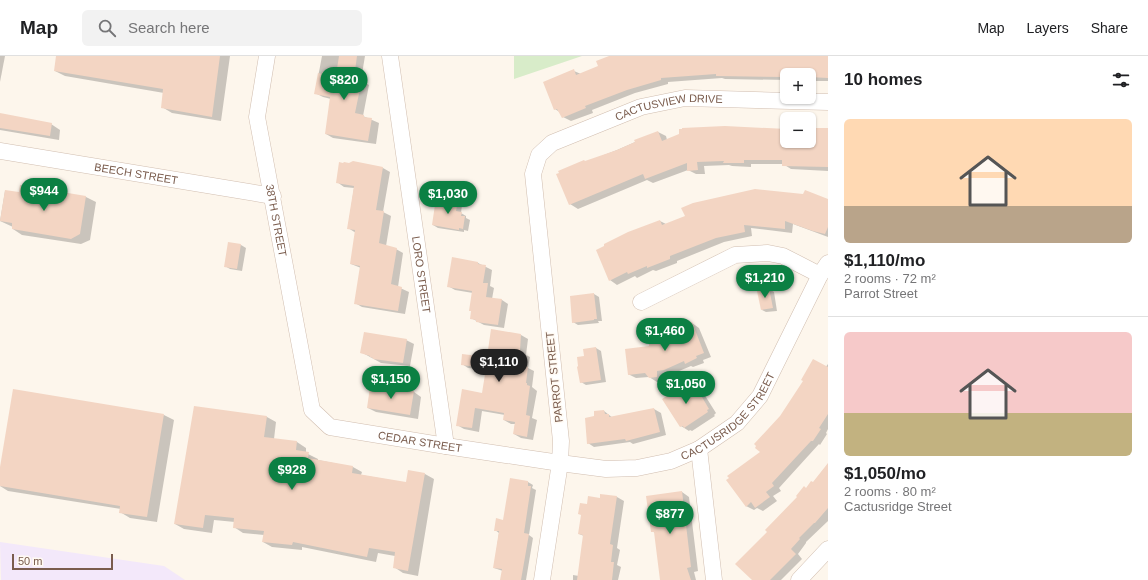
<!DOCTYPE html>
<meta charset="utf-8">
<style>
:root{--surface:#fff;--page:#f2f2f2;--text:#202124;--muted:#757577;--line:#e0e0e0;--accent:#0b8043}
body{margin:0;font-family:Helvetica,sans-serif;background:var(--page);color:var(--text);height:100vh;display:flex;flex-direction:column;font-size:15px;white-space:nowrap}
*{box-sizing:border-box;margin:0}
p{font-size:13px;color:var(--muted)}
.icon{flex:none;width:22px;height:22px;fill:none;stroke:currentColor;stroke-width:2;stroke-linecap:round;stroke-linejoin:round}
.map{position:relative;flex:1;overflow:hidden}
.side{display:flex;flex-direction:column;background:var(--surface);width:320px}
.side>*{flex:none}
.controls{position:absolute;left:780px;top:12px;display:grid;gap:8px}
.controls a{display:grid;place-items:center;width:36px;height:36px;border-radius:6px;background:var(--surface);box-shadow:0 1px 3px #0004;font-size:20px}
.scale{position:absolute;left:12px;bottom:10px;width:101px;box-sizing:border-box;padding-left:4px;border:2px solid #7a5c4d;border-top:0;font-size:11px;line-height:14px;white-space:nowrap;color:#7a5c4d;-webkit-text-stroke:3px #fffaf3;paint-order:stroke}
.price{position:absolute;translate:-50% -34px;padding:0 9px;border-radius:14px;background:var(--accent);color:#fff;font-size:13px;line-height:26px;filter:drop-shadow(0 1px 2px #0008)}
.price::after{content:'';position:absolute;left:50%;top:24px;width:12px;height:9px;margin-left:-6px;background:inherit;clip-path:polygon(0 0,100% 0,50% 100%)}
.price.selected{background:#222;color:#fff}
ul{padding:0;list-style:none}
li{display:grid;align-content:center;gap:8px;height:212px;padding:0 16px}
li+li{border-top:1px solid var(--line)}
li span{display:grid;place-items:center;height:124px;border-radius:6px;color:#555}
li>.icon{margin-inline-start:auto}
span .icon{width:72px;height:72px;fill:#fffc;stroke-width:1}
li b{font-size:17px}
h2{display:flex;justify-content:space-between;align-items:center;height:48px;padding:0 16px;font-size:17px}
header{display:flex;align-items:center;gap:24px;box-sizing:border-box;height:56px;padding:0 20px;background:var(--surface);border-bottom:1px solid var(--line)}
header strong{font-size:19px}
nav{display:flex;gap:22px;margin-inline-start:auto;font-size:14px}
.search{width:280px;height:36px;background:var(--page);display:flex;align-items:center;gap:10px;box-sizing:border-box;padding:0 14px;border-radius:6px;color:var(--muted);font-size:15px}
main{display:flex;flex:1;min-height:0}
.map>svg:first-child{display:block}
</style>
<header>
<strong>Map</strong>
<div class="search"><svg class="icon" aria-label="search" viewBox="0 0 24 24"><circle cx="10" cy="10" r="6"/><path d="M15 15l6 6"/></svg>Search here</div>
<nav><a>Map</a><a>Layers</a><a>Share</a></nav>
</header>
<main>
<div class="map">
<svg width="828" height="524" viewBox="0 0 828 524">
<rect width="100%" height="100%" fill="#fdf6ec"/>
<polygon fill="#f3e8fa" points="0,486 164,510 185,524 1,524"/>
<polygon fill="#d8ecc9" points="514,0 582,0 514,23"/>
<g fill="#0003">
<polygon points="0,0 5,0 0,26"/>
<polygon points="57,0 230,0 221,65 172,57 162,51 164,37 65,20 55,15"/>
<polygon points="322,0 365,0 361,24 369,29 363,60 379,67 376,88 333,82 326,78 331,43 323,41 315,37"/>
<polygon points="618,0 828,0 828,25 809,25 809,19 787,19 787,24 725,23 722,22 668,26 668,28 635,37 592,54 593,57 571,65 563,61 561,57 555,53 574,15 581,18 599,11"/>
<polygon points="0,58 51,68 60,74 59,84 0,74"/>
<polygon points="809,73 828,73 828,115 791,113 783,108 751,108 751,111 732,110 729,109 704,110 705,118 696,118 688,114 653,127 647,124 578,153 570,148 586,106 617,94 658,76 666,80 667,84 787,74 787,85 809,85"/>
<polygon points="383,112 390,116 383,156 391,160 386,190 396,193 403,197 398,231 409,236 405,258 362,251 355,247 361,212 351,208 356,177 348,172 354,132 344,131 337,126"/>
<polygon points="21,130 86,141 96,146 90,184 81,188 22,179 13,173 13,171 0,165 5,135 20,137"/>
<polygon points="828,144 828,181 793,168 792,177 751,172 752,180 724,186 677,205 677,207 656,215 653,214 637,222 635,220 617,229 610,224 660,165 666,168"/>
<polygon points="457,146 462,149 461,157 466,160 466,162 470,164 468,175 464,174 464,176 438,172 433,169"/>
<polygon points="229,187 241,189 246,192 242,215 230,213 225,210"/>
<polygon points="478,207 492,214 490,230 494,232 492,243 502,244 508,248 504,272 484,269 471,262 473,237 455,234 448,230"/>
<polygon points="769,233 774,236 777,255 766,256 762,254"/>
<polygon points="594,238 599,241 602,265 598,265 599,267 578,269 573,266"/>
<polygon points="692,267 699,272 711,301 703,304 704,307 693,311 691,310 672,318 664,319 664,325 657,326 649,321 636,322 628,318 650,291"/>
<polygon points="492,274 521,279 528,283 526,299 530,301 528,312 534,315 532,331 537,335 532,362 537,364 533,384 521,382 514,378 515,368 511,368 504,364 505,359 482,355 479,376 464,373 457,369 483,338 487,314 468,312 462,308 488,303"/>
<polygon points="406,284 414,288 410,310 381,307 361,296"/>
<polygon points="596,292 601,295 606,326 586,329 581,326 585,301"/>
<polygon points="828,308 828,373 826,377 827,378 820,389 819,388 779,432 781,435 773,440 777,445 763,455 757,452 754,454 746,450 761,396"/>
<polygon points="692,326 699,330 716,357 714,359 715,360 692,375 690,374 689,375 681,370"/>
<polygon points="409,336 414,336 421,341 418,363 376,356 368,352"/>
<polygon points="195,351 267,361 276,366 274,383 297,386 306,392 306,397 318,403 318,404 353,411 362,416 361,419 407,427 425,418 434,423 418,520 403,517 394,511 395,500 378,497 376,506 302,491 302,494 272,491 263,486 264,479 243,477 234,471 235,466 214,464 212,477 184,473 175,468"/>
<polygon points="654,353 661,357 666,379 633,388 630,386 594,391 588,387 595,361 595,356 604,355 613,362"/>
<polygon points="164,359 174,364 157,466 130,462 120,456 121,453 8,435 0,430 0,417"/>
<polygon points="828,408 828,465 806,486 806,487 798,498 802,503 781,524 753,524 768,476 806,433 813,427"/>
<polygon points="528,426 533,429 532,432 536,434 529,479 533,482 526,524 501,524 503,515 494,512 499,477 495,474 504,465"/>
<polygon points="682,436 689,441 698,515 694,516 696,524 661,524 655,477 652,475"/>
<polygon points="617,441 624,445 617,492 620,494 617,509 621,511 618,524 573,524 573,519 579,520 584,480 579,478 588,450 600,443"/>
</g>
<g fill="#f3d5c3">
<polygon points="56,0 220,0 212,61 161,52 163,33 54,15"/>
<polygon points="339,0 357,0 354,22 362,23 355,57 364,59 364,61 372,62 368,85 325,78 330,41 314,38 318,17 322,18 322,16 336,19"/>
<polygon points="609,0 828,0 828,22 809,21 809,19 787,19 786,21 716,20 716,18 661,22 661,24 627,34 585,50 586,52 562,62 557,53 554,54 543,26 574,13 576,19 598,10 596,5"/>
<polygon points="0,57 52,67 50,80 0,72"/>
<polygon points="725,70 787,73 787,85 809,85 809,72 828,72 828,111 782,110 782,104 744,104 744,107 723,107 724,105 697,106 698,114 687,115 687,107 645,123 643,118 569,149 556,118 559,117 558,115 584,104 585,105 617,94 635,86 634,84 658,75 662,85 679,78 679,73 682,73 682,72"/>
<polygon points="353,105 383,111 376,154 384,155 379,187 397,192 391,228 402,231 398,255 354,248 360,210 350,208 355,174 347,173 354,130 336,127 339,106 343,107 344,106 349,107"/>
<polygon points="20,129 86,140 80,178 71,183 12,173 12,167 0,165 5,134 19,136"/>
<polygon points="755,133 803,138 805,134 828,143 828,171 825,178 813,175 785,165 785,173 744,169 745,176 716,182 670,200 670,203 647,212 647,210 628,218 627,216 609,225 596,194 604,190 604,188 628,176 660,164 662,169 685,160 681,152 693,147"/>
<polygon points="436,142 458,145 456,155 462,156 461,160 465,160 463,173 459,172 459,174 432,169"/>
<polygon points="228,186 241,188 237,213 224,211"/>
<polygon points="452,201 478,206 478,208 486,209 483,227 488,227 486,241 502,243 498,269 476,266 476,264 470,263 471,255 469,255 472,235 447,231"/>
<polygon points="769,232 773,252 761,254 757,235"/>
<polygon points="594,237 597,263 594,263 594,264 572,267 570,240"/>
<polygon points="692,266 704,297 696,300 697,302 685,308 684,305 664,314 657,315 657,321 649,322 645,317 628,319 625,293 649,290 649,284 664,283 662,278"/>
<polygon points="491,273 521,278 520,295 523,296 521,308 528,311 526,327 527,327 527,329 530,330 526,359 530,360 527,381 513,378 515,366 503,364 504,357 475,352 472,372 456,370 462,333 482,337 486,312 461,309 462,298 487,301"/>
<polygon points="364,276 407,283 403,307 373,303 373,302 370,301 370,300 360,297"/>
<polygon points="596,291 601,324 580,327 577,311 578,310 577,301 584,300 583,293"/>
<polygon points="813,303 828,311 828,358 819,372 821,373 813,385 811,385 772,427 774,430 766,436 770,441 755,452 751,446 746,451 726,424 729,422 727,420 760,396 755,392 756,390 754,388 780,360 803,325 801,324"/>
<polygon points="692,324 709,353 707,354 708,356 684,372 683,370 680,371 662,343"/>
<polygon points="384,329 414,335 410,359 367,352 370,331 383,330"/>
<polygon points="13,333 164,358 147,461 119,457 120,450 0,430 0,411"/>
<polygon points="194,350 267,360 264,381 297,385 296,394 309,396 308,402 353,410 352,417 406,426 408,414 425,417 408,515 393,512 395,496 369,492 367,501 293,486 292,489 262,486 264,475 233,472 234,462 205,459 203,472 174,468"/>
<polygon points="654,352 660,376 626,385 625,383 587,388 585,362 594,360 594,355 604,354 605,358 609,358 609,361"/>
<polygon points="828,407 828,452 815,467 814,467 799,482 800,483 791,493 796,498 770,524 752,524 735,508 767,476 765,474 797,441 796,440 804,430 806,432 811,425 813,426"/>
<polygon points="510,422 528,425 528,430 531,430 524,477 529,478 521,524 500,524 502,513 493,512 499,475 494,475 496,462 503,464"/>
<polygon points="682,435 691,511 687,512 691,524 660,524 654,476 651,476 646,440"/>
<polygon points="600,438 617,440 610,488 613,489 611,506 614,506 612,524 577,524 583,479 578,478 581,459 578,458 580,447 587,448 588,440 600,442"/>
</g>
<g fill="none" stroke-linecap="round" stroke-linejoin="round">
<g stroke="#d1beb0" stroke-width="17">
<g id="minor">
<path id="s1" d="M267,0l-10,61 55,293 18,17 116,19 114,17 46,6 31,-1 34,-7 28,-12 38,-26 23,-27 60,-121 8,-12"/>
<path id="s2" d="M390,0l56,390"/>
<path id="s3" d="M0,95l273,45"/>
<polyline points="641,246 735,199 768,197 783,200 820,219"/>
<polyline points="699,393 714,524"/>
<path id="s4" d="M542,524l18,-117 1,-22 -28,-267 6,-19 13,-12 89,-36 44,-9 143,4"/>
<polyline points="799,524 828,493"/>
</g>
</g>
<use href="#minor" stroke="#fff" stroke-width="16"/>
</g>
<g text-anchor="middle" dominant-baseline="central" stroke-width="3" stroke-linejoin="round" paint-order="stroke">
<g font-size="11" fill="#7a5c4d" stroke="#fffaf3">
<text stroke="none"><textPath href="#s4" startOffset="570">CACTUSVIEW DRIVE</textPath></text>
<text stroke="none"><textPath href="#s3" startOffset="138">BEECH STREET</textPath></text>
<text stroke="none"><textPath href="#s1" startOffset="167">38TH STREET</textPath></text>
<text stroke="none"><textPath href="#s2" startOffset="221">LORO STREET</textPath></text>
<text transform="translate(554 321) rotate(-96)">PARROT STREET</text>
<text stroke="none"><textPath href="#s1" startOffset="804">CACTUSRIDGE STREET</textPath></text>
<text stroke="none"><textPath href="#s1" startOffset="476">CEDAR STREET</textPath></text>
</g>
</g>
</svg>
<div class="controls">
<a>+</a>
<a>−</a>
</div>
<div class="scale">50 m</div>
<b class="price" style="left:344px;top:45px">$820</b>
<b class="price" style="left:44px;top:156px">$944</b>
<b class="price" style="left:448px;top:159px">$1,030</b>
<b class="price" style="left:765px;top:243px">$1,210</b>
<b class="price" style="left:665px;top:296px">$1,460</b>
<b class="price selected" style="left:499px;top:327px">$1,110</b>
<b class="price" style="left:391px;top:344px">$1,150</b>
<b class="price" style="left:686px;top:349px">$1,050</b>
<b class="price" style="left:292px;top:435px">$928</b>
<b class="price" style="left:670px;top:479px">$877</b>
</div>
<section class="side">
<h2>10 homes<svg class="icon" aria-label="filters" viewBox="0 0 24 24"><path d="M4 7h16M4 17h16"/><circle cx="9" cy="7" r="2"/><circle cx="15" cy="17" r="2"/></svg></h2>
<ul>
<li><span style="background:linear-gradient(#ffd9b3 70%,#b9a48a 0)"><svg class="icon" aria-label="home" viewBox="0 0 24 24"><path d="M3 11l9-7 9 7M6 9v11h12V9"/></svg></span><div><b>$1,110/mo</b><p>2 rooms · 72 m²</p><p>Parrot Street</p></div></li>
<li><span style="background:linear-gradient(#f6c9c9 65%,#c2b280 0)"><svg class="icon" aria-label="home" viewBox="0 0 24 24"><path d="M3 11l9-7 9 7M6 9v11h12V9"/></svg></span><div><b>$1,050/mo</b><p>2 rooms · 80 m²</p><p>Cactusridge Street</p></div></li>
</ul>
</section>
</main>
